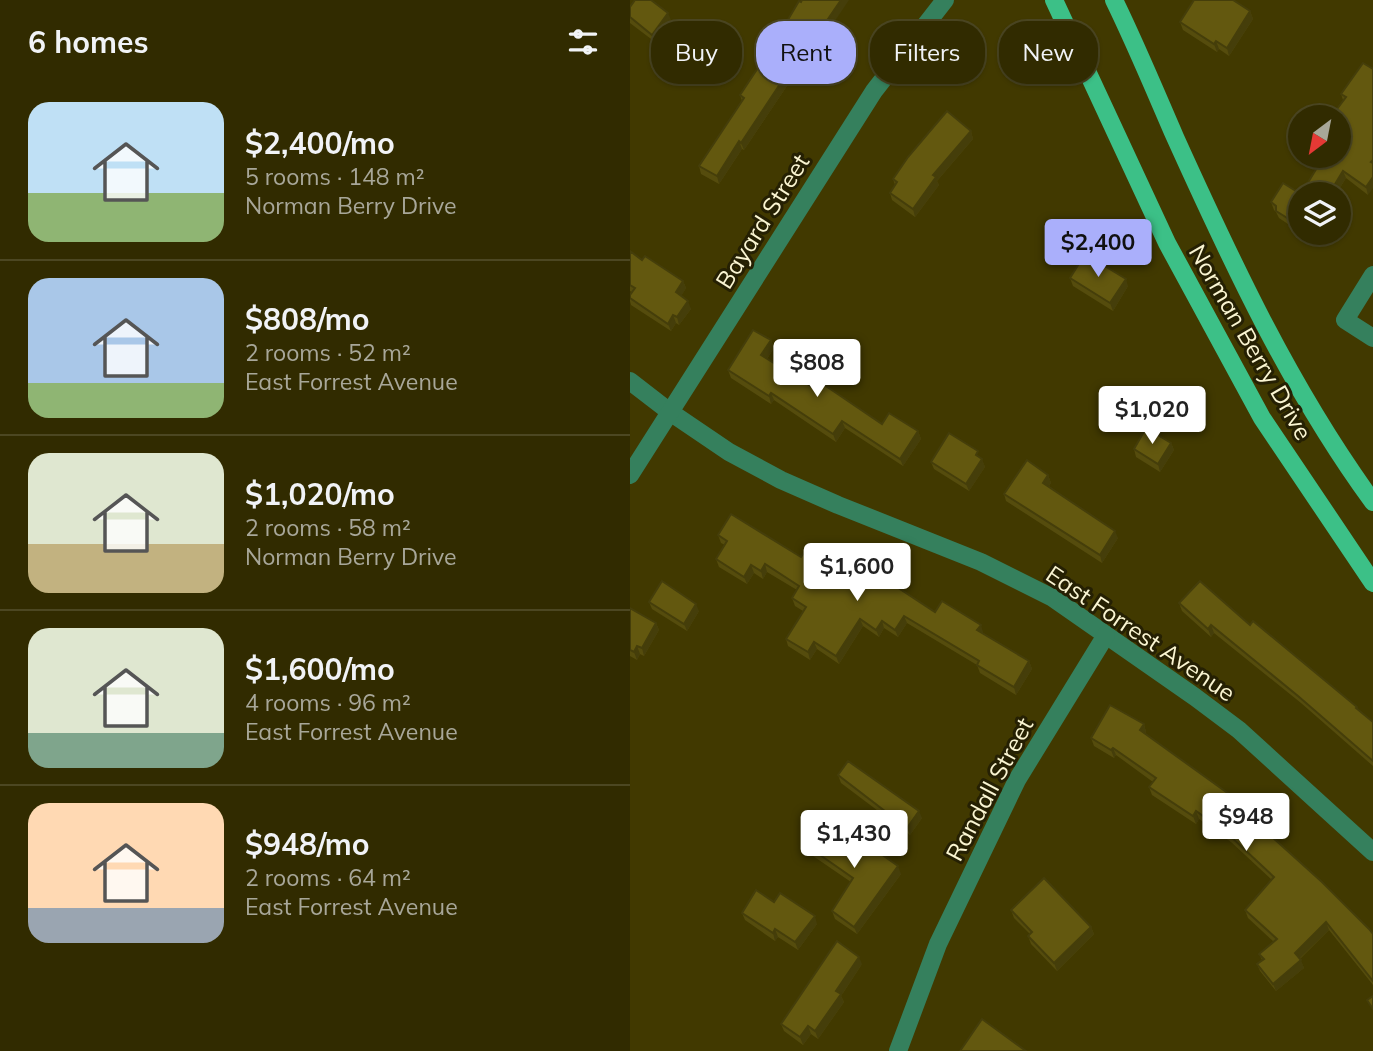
<!DOCTYPE html>
<meta charset="utf-8">
<style>
:root{--surface:#312b00;--page:#3d370f;--text:#f1f3f6;--muted:#a8a799;--line:#4c4722;--accent:#aaaffb}
body{margin:0;font-family:Mulish,sans-serif;background:var(--page);color:var(--text);height:100vh;display:flex;flex-direction:column;font-size:26px;white-space:nowrap}
*{box-sizing:border-box;margin:0}
p{font-size:23px;color:var(--muted)}
.icon{flex:none;width:38px;height:38px;fill:none;stroke:currentColor;stroke-width:2;stroke-linecap:round;stroke-linejoin:round}
.map{position:relative;flex:1;overflow:hidden}
.panel{display:flex;flex-direction:column;background:var(--surface);width:630px}
.panel>*{flex:none}
.hud{position:absolute;left:21px;top:21px;width:616px;height:63px;display:flex;gap:14px}
.needle{width:46px;rotate:212deg}
.buttons{position:absolute;left:658px;top:105px;display:grid;gap:14px}
.buttons a{display:grid;place-items:center;width:63px;height:63px;border-radius:50%;background:var(--surface);box-shadow:0 2px 5px #0004,0 0 0 2px var(--line);font-size:35px}
.price{position:absolute;translate:-50% -60px;padding:0 16px;border-radius:7px;background:#fff;color:#222;font-size:23px;line-height:46px;filter:drop-shadow(0 2px 4px #0008)}
.price::after{content:'';position:absolute;left:50%;top:42px;width:21px;height:16px;margin-left:-10px;background:inherit;clip-path:polygon(0 0,100% 0,50% 100%)}
.price.selected{background:var(--accent);color:#111}
ul{padding:0;list-style:none}
li{display:flex;align-items:center;gap:21px;height:175px;padding:0 28px}
li+li{border-top:2px solid var(--line)}
li span{display:grid;place-items:center;flex:none;width:196px;height:140px;border-radius:21px;color:#555}
li>.icon{margin-inline-start:auto}
span .icon{width:84px;height:84px;fill:#fffc;stroke-width:1}
li b{font-size:30px}
h2{display:flex;justify-content:space-between;align-items:center;height:84px;padding:0 28px;font-size:30px}
.tag{padding:0 24px;border-radius:28px;background:var(--surface);box-shadow:0 2px 5px #0004,0 0 0 2px var(--line);font-size:24px;line-height:63px}
.tag.selected{background:var(--accent);color:#111}
main{display:flex;flex:1;min-height:0}
.map>svg:first-child{display:block}
</style>
<main>
<section class="panel">
<h2>6 homes<svg class="icon" aria-label="filters" viewBox="0 0 24 24"><path d="M4 7h16M4 17h16"/><circle cx="9" cy="7" r="2"/><circle cx="15" cy="17" r="2"/></svg></h2>
<ul>
<li><span style="background:linear-gradient(#bfe0f5 65%,#8fb573 0)"><svg class="icon" aria-label="home" viewBox="0 0 24 24"><path d="M3 11l9-7 9 7M6 9v11h12V9"/></svg></span><div><b>$2,400/mo</b><p>5 rooms · 148 m²</p><p>Norman Berry Drive</p></div></li>
<li><span style="background:linear-gradient(#a9c7e8 75%,#8fb573 0)"><svg class="icon" aria-label="home" viewBox="0 0 24 24"><path d="M3 11l9-7 9 7M6 9v11h12V9"/></svg></span><div><b>$808/mo</b><p>2 rooms · 52 m²</p><p>East Forrest Avenue</p></div></li>
<li><span style="background:linear-gradient(#dfe7d0 65%,#c2b280 0)"><svg class="icon" aria-label="home" viewBox="0 0 24 24"><path d="M3 11l9-7 9 7M6 9v11h12V9"/></svg></span><div><b>$1,020/mo</b><p>2 rooms · 58 m²</p><p>Norman Berry Drive</p></div></li>
<li><span style="background:linear-gradient(#dfe7d0 75%,#7fa58c 0)"><svg class="icon" aria-label="home" viewBox="0 0 24 24"><path d="M3 11l9-7 9 7M6 9v11h12V9"/></svg></span><div><b>$1,600/mo</b><p>4 rooms · 96 m²</p><p>East Forrest Avenue</p></div></li>
<li><span style="background:linear-gradient(#ffd9b3 75%,#9aa5b1 0)"><svg class="icon" aria-label="home" viewBox="0 0 24 24"><path d="M3 11l9-7 9 7M6 9v11h12V9"/></svg></span><div><b>$948/mo</b><p>2 rooms · 64 m²</p><p>East Forrest Avenue</p></div></li>
</ul>
</section>
<div class="map">
<svg width="743" height="1051" viewBox="0 0 743 1051">
<rect width="100%" height="100%" fill="#413900"/>
<g fill="none" stroke-linecap="round" stroke-linejoin="round">
<g stroke="#35805d" stroke-width="18">
<polyline points="743,275 715,320 743,338"/>
<polyline points="0,381 40,412 99,452 151,480 208,505 351,562 423,598 565,697 609,730 743,852"/>
<polyline points="0,475 244,91 315,0"/>
<polyline points="268,1051 308,944 387,780 476,635"/>
</g>
<g stroke="#3cc087" stroke-width="18">
<polyline points="424,0 537,243 632,418 743,583"/>
<path d="M484,0c22,45 41,91 61,137 57,126 116,253 198,365"/>
</g>
</g>
<g fill="#554c0d">
<polygon points="169,1 186,49 183,47 114,150 112,149 89,184 71,174 69,166 112,101 110,95 143,45"/>
<polygon points="0,7 41,20 25,42 0,23"/>
<polygon points="620,11 623,19 599,56 589,49 587,52 553,30 550,22"/>
<polygon points="733,63 738,195 716,178 706,194 670,194 670,232 649,218 646,212 644,210 641,202 671,194 691,160 685,156 709,156 713,100 711,94"/>
<polygon points="341,131 343,139 307,181 309,185 285,217 262,200 260,193 265,185 263,179"/>
<polygon points="0,251 12,260 53,281 56,288 51,296 61,309 49,325 46,323 41,331 1,305 0,301 0,295 2,292 0,291"/>
<polygon points="440,278 498,286 483,311 443,286"/>
<polygon points="141,340 144,348 137,359 182,387 252,424 288,431 291,439 273,466 215,428 206,442 144,400 141,404 101,378 98,370"/>
<polygon points="541,443 544,450 530,472 506,457 504,449"/>
<polygon points="351,458 355,467 339,491 304,469 301,462"/>
<polygon points="418,475 421,483 419,486 488,538 472,563 376,501 374,494"/>
<polygon points="88,535 171,557 235,588 248,579 305,612 353,632 353,633 399,661 402,669 386,695 350,673 347,665 277,623 268,637 254,628 249,637 233,626 209,664 187,649 180,660 158,646 156,639 173,611 165,606 162,598 167,590 137,572 133,579 124,573 117,584 89,567 86,559 95,545 91,543"/>
<polygon points="19,602 69,611 57,631 22,609"/>
<polygon points="549,603 620,625 727,707 729,711 743,722 743,766 671,703 584,633 581,637 552,611"/>
<polygon points="0,608 26,623 29,630 14,656 10,654 7,660 0,656"/>
<polygon points="514,724 516,732 515,734 624,812 627,820 625,822 743,934 743,985 699,930 670,959 674,968 646,991 630,971 627,964 632,960 629,954 644,942 618,918 615,910 642,880 601,842 569,819 566,824 522,795 519,787 523,782 486,755 484,758 464,746 461,738"/>
<polygon points="208,775 292,818 280,835 211,783"/>
<polygon points="180,848 271,874 227,934 205,919 202,911 221,882 183,856"/>
<polygon points="144,902 187,924 168,950 148,937 145,941 115,920 112,913"/>
<polygon points="381,910 461,927 464,934 427,971 401,944 398,936 400,934 384,918"/>
<polygon points="232,964 211,996 214,1002 188,1039 181,1034 173,1045 154,1031 151,1024"/>
</g>
<g fill="#453e0a">
<polygon points="211,0 219,0 186,49 183,41"/>
<polygon points="620,11 623,19 599,56 597,48"/>
<polygon points="38,13 41,20 25,42 22,35"/>
<polygon points="180,39 183,47 114,150 111,143"/>
<polygon points="586,41 589,49 587,52 584,44"/>
<polygon points="341,131 343,139 307,181 309,185 285,217 283,209 303,175"/>
<polygon points="109,141 112,149 89,184 87,176"/>
<polygon points="713,171 716,178 706,194 699,194"/>
<polygon points="743,177 743,188 738,195 736,187"/>
<polygon points="496,279 498,286 483,311 480,303"/>
<polygon points="53,281 56,288 49,300 46,292"/>
<polygon points="58,301 61,309 49,325 47,317"/>
<polygon points="43,315 46,323 41,331 38,324"/>
<polygon points="141,340 144,348 134,363 131,355"/>
<polygon points="141,393 144,400 141,404 139,396"/>
<polygon points="212,421 215,428 206,442 203,434"/>
<polygon points="288,431 291,439 273,466 270,459"/>
<polygon points="541,443 544,450 530,472 528,464"/>
<polygon points="352,459 355,467 339,491 336,484"/>
<polygon points="418,475 421,483 416,490 413,483"/>
<polygon points="485,531 488,538 472,563 470,555"/>
<polygon points="135,564 137,572 133,579 131,571"/>
<polygon points="121,565 124,573 117,584 114,577"/>
<polygon points="66,604 69,611 57,631 54,624"/>
<polygon points="274,616 277,623 268,637 265,630"/>
<polygon points="230,619 233,626 209,664 206,656"/>
<polygon points="252,621 254,628 249,637 246,630"/>
<polygon points="26,623 29,630 14,656 12,648"/>
<polygon points="351,625 353,632 350,638 347,630"/>
<polygon points="581,625 584,633 581,637 578,629"/>
<polygon points="184,642 187,649 180,660 178,652"/>
<polygon points="7,646 10,654 7,660 4,652"/>
<polygon points="399,661 402,669 386,695 384,687"/>
<polygon points="514,724 516,732 513,738 510,730"/>
<polygon points="483,748 486,755 484,758 481,750"/>
<polygon points="289,811 292,818 280,835 277,828"/>
<polygon points="566,811 569,819 566,824 563,816"/>
<polygon points="624,812 627,820 623,825 620,817"/>
<polygon points="268,866 271,874 227,934 224,927"/>
<polygon points="185,916 187,924 168,950 165,942"/>
<polygon points="696,922 699,930 668,960 665,953"/>
<polygon points="461,927 464,934 427,971 424,963"/>
<polygon points="145,929 148,937 145,941 143,933"/>
<polygon points="229,957 232,964 211,996 214,1002 188,1039 185,1031 206,991"/>
<polygon points="671,960 674,968 646,991 643,984"/>
<polygon points="178,1026 181,1034 173,1045 170,1037"/>
</g>
<g fill="#63580f" stroke="#453e0a" stroke-width="2">
<polygon points="5,0 21,0 38,13 22,35 0,17 0,7"/>
<polygon points="172,0 211,0 183,41 180,39 111,143 109,141 87,176 69,166 114,98 110,95 143,45 169,1 171,2"/>
<polygon points="564,0 603,0 620,11 597,48 586,41 584,44 550,22"/>
<polygon points="733,63 743,69 743,160 741,162 743,163 743,177 736,187 713,171 699,194 670,194 670,226 646,211 646,206 641,202 653,183 671,194 694,156 693,156 709,156 709,117 701,117 716,97 711,94"/>
<polygon points="317,111 341,131 303,175 306,177 283,209 260,193 267,182 263,179 278,157"/>
<polygon points="0,251 12,260 15,256 53,281 46,292 58,301 47,317 43,315 38,324 0,298 0,295 5,288 0,285"/>
<polygon points="455,254 496,279 480,303 440,278"/>
<polygon points="123,330 141,340 131,355 182,387 187,380 252,424 259,413 288,431 270,459 212,421 203,434 141,393 139,396 98,370"/>
<polygon points="516,428 541,443 528,464 504,449"/>
<polygon points="319,433 348,451 346,455 352,459 336,484 301,462"/>
<polygon points="397,460 418,475 413,483 485,531 470,555 374,494"/>
<polygon points="101,514 171,557 176,550 235,588 243,576 248,579 250,576 305,612 312,601 351,625 347,630 399,661 384,687 347,665 349,661 274,616 265,630 252,621 246,630 230,619 206,656 184,642 178,652 156,639 176,607 162,598 169,586 135,564 131,571 121,565 114,577 86,559 97,541 88,535"/>
<polygon points="32,581 66,604 54,624 19,602"/>
<polygon points="570,581 620,625 623,621 727,707 726,708 743,722 743,761 668,696 581,625 578,629 549,603"/>
<polygon points="0,608 26,623 12,648 7,646 4,652 0,650"/>
<polygon points="480,705 514,724 510,730 624,812 620,817 692,882 739,929 743,934 743,981 696,922 665,953 671,960 643,984 627,964 634,959 629,954 647,939 615,910 644,877 598,834 566,811 563,816 519,787 526,778 483,748 481,750 461,738"/>
<polygon points="218,761 289,811 277,828 208,775"/>
<polygon points="201,819 268,866 224,927 202,911 223,878 180,848"/>
<polygon points="414,878 461,927 424,963 398,936 402,932 381,910"/>
<polygon points="126,890 144,902 150,893 185,916 165,942 145,929 143,933 112,913"/>
<polygon points="207,941 229,957 206,991 211,994 185,1031 178,1026 170,1037 151,1024"/>
<polygon points="743,996 743,1009 737,1000"/>
<polygon points="352,1019 396,1051 330,1051"/>
</g>
<g text-anchor="middle" dominant-baseline="central" stroke-width="6" stroke-linejoin="round" paint-order="stroke">
<g font-size="24" fill="#faf5d2" stroke="#252003">
<text transform="translate(132 221) rotate(-58)">Bayard Street</text>
<text transform="translate(621 342) rotate(60)">Norman Berry Drive</text>
<text transform="translate(511 633) rotate(34)">East Forrest Avenue</text>
<text transform="translate(359 789) rotate(-62)">Randall Street</text>
</g>
</g>
</svg>
<div class="buttons">
<a><svg class="needle" viewBox="-14 -14 28 28"><path d="M0-13l5 13h-10z" fill="#e53935"/><path d="M0 13l5-13h-10z" fill="#a8a799"/></svg></a>
<a><svg class="icon" aria-label="layers" viewBox="0 0 24 24"><path d="M12 4l9 5-9 5-9-5zM3 14l9 5 9-5"/></svg></a>
</div>
<b class="price selected" style="left:468px;top:279px">$2,400</b>
<b class="price" style="left:187px;top:399px">$808</b>
<b class="price" style="left:522px;top:446px">$1,020</b>
<b class="price" style="left:227px;top:603px">$1,600</b>
<b class="price" style="left:616px;top:853px">$948</b>
<b class="price" style="left:224px;top:870px">$1,430</b>
<div class="hud">
<a class="tag">Buy</a>
<a class="tag selected">Rent</a>
<a class="tag">Filters</a>
<a class="tag">New</a>
</div>
</div>
</main>
